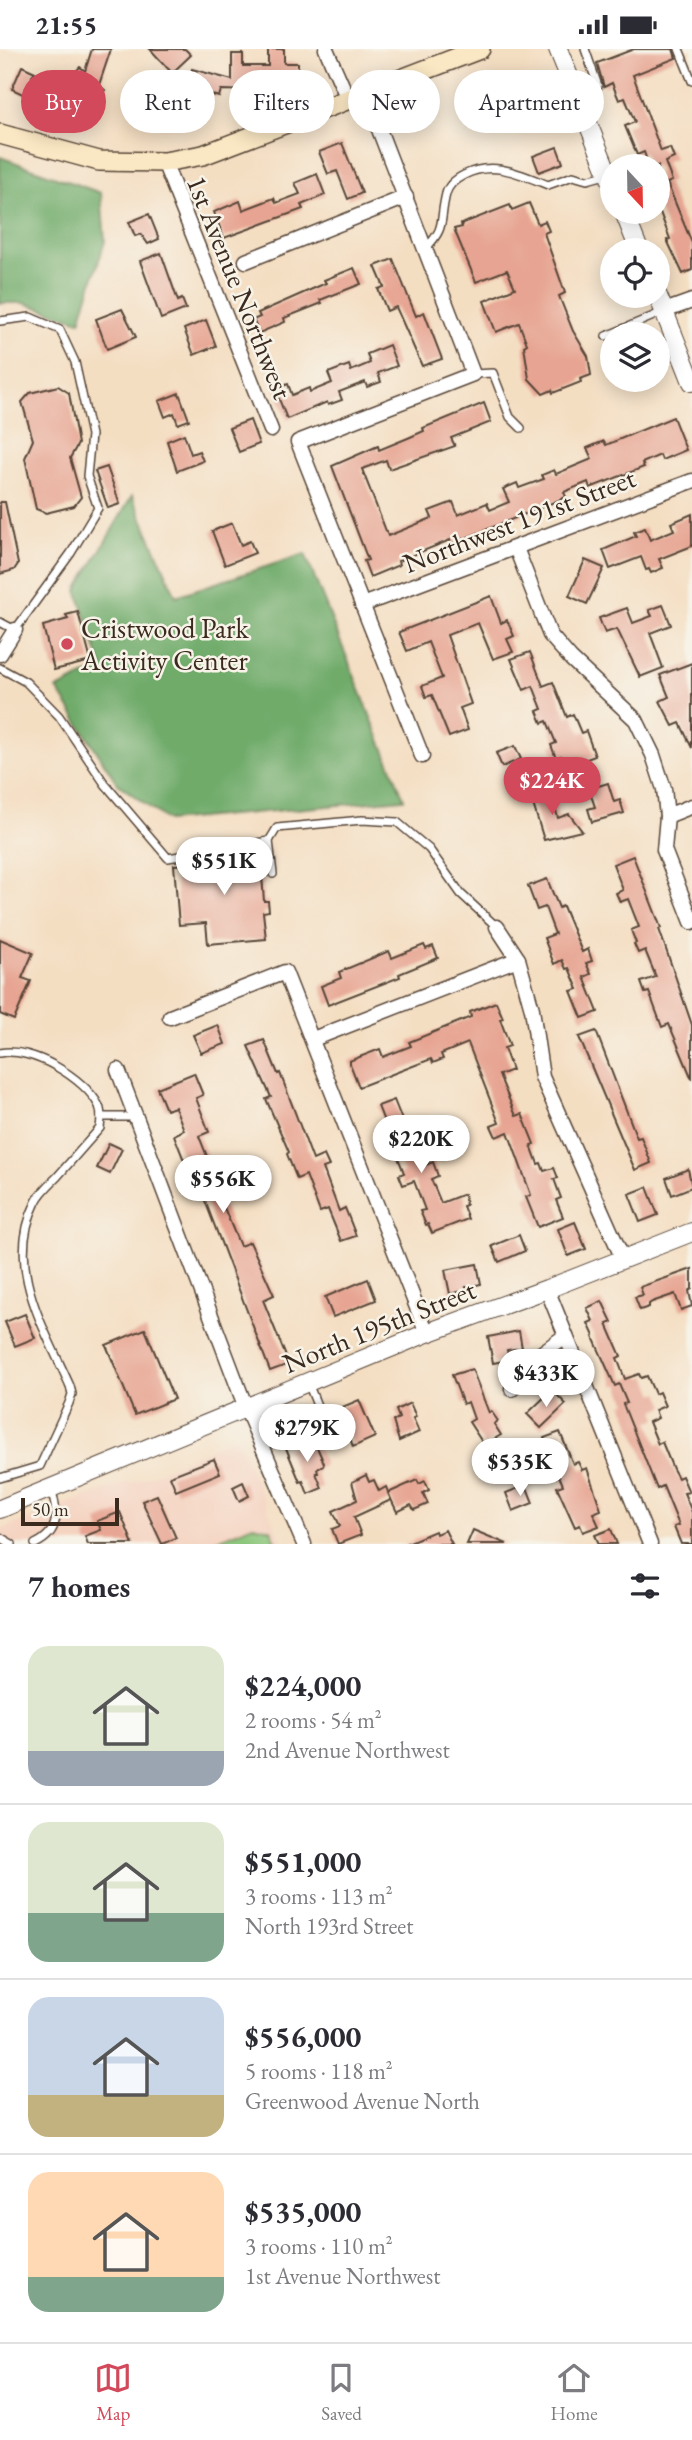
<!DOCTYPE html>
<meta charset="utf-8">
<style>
:root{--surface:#fff;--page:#f7f7f7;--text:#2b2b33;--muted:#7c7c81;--line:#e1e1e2;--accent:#d1495b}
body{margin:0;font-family:"EB Garamond",serif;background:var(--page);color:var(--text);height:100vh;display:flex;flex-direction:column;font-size:26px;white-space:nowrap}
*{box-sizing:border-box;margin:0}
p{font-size:23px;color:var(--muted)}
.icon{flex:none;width:38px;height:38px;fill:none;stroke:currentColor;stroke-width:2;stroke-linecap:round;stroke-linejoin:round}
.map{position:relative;height:1495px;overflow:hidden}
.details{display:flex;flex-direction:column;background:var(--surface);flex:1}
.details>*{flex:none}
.guide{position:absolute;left:21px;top:21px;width:651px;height:63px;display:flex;gap:14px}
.needle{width:46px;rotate:158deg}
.controls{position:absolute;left:600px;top:105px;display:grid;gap:14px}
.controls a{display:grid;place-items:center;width:70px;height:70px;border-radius:50%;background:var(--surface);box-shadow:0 4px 18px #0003;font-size:35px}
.scale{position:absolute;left:21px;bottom:18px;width:98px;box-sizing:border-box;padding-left:7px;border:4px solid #3b2a1e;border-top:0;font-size:19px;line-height:24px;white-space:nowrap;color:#3b2a1e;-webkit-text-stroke:5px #f7f3e8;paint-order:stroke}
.price{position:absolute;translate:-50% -60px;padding:0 16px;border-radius:24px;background:#fff;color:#222;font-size:23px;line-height:46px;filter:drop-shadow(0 2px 4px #0008)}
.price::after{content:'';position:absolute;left:50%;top:42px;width:21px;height:16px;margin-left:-10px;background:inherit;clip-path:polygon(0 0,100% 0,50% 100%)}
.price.active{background:var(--accent);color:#fff}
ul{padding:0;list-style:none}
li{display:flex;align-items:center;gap:21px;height:175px;padding:0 28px}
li+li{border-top:2px solid var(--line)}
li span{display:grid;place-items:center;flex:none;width:196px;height:140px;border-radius:21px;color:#555}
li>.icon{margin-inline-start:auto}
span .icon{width:84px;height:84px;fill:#fffc;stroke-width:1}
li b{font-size:30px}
h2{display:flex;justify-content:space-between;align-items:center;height:84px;padding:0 28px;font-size:30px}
.tag{padding:0 24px;border-radius:32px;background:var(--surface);box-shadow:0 4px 18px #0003;font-size:24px;line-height:63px}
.tag.active{background:var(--accent);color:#fff}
.status{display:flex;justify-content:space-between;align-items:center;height:49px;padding:0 35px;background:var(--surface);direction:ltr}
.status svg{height:19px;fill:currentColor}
.tabs{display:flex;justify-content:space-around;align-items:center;height:98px;border-top:2px solid var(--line);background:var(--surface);font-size:19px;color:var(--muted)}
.tabs a{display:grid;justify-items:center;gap:4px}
.tabs .active{color:var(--accent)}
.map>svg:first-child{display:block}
</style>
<div class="status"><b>21:55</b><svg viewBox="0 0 49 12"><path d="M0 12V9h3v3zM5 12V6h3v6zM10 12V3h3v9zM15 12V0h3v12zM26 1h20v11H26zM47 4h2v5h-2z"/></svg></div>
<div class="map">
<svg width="692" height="1495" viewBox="0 0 692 1495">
<rect width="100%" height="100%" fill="#f7f3e8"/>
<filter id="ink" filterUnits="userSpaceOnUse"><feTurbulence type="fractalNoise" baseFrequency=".0143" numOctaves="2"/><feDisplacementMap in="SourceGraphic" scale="14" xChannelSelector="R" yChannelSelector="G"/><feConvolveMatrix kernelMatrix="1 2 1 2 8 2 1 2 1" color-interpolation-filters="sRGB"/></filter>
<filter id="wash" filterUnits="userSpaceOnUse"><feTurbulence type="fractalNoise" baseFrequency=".00686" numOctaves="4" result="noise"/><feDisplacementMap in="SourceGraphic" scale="28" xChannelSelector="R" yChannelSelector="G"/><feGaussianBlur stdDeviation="1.57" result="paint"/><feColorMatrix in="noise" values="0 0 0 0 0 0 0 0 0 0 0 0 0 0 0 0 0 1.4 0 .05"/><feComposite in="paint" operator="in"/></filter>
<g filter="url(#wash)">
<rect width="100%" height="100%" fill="#f4dec2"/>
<polygon fill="#f5d3c1" points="236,1387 283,1495 0,1495 0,1481 111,1438 144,1430"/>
<polygon fill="#8bc67b" stroke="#63784c" stroke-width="2" points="253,1476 271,1480 277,1495 208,1495"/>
<g fill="#70ab6b" stroke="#566a44" stroke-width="2">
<polygon points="0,108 101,144 105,192 80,272 24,254 0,254"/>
<polygon points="132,447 176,547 305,505 404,750 168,772 117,734 57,640 102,618 77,541"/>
</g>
<g id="blocks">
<g fill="#e7a492">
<polygon points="92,0 111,0 99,36 105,41 84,64 67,48 79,36 70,28 80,18 85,22"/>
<polygon points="150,0 185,0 191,6 172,24"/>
<polygon points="268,0 284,0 284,14 298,14 298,33 263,33 263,37 252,37 259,39 258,42 221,41 219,48 187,39 192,20 232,31 232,5 243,5 243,17 268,17"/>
<polygon points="634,0 673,0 676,9 633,26 661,102 670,99 674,109 665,113 672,132 667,134 692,194 692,221 683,225 667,191 670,190 658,158 658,117 649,117 644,103 637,106 625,77 635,73 625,49 619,51 612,34 604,38 597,14"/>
<polygon points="22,17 35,23 32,27 53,37 44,55 12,40"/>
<polygon points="342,94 362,144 348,150 337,122 328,125 319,103"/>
<polygon points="557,98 563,114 539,123 533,107"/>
<polygon points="317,125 325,146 301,156 303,160 224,189 214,163 240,152 243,161 274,149 276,154 300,145 295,134"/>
<polygon points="529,154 538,175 545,172 549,182 544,184 565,244 559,247 573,282 588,307 591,326 580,330 581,333 553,344 552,341 543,345 529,330 524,297 527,295 519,274 496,283 484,252 515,239 507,221 476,233 454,180 462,178 461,175 510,156 512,161"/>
<polygon points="149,165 159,190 148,195 141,185 135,187 129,173"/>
<polygon points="161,204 178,252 182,250 186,260 161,270 140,212"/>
<polygon points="393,210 416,267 424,263 442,310 422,317 396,258 387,262 378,240 384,238 375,217"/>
<polygon points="354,219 361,235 320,251 322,254 284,269 285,273 259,284 253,271 260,268 258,264 326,234 324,231"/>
<polygon points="122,260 136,288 107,300 96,270"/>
<polygon points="206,271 216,297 194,306 184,280"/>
<polygon points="389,296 397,317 378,324 381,333 367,338 365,333 339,343 342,351 328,356 327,353 287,370 275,340 288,335 292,346 309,339 310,343 332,334 328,324 349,316 351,322 370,314 367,305"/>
<polygon points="58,337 69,344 78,395 70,409 81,448 74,457 46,464 36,460 25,409 33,391 22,353 30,344"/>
<polygon points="179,344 189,371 178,375 174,364 165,368 159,352"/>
<polygon points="484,354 491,373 451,389 455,397 389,420 386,411 362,420 388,487 432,469 429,462 453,453 458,466 487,454 490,461 509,453 503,440 517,434 519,439 544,430 542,426 554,421 556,425 592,410 587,399 604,392 606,396 673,368 686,401 662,411 660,406 642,414 644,418 590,439 588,433 564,443 566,448 547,456 451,495 450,491 398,512 399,516 370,528 364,512 368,511 332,417 378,397 379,401 408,389 424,382 423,379"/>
<polygon points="250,371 259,395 239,403 229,379"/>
<polygon points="184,385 191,405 199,402 203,412 177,422 167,392"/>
<polygon points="107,418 120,455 108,459 95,422"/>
<polygon points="0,453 5,453 18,515 14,521 0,525"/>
<polygon points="692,465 692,497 659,510 663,519 651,524 649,520 646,521 641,508 610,520 603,501 636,487 634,483 645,479 650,491 674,481 671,474"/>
<polygon points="232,474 241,496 250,492 255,504 225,516 212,482"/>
<polygon points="585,511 604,519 587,555 569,547"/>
<polygon points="491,547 501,574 507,571 514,587 507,590 513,603 493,610 478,574 447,586 471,655 460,659 468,681 449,688 432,646 426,648 422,637 442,629 428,593 407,602 399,583"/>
<polygon points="663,556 671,576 650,584 663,619 640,628 617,580 605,584 599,569 627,559 633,574 652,567 649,561"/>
<polygon points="78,563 91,612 54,621 43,577 68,570 66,566"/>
<polygon points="530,603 543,637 553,633 567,668 573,665 581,684 586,682 595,707 584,711 594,734 575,742 561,707 556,709 551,696 556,694 547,672 542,674 537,662 542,660 533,637 524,641 511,610"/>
<polygon points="692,614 692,699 680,674 673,677 660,652 669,648 660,626"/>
<polygon points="515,697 521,710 502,718 496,704"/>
<polygon points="608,734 614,753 620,751 624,764 592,773 588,760 595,758 589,740"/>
<polygon points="550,740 558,769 569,765 582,782 544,791 530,745"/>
<polygon points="264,802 267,827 262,827 264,852 268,852 269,862 263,863 266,890 208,895 206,874 179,876 174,816 226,812 225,806"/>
<polygon points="633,807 661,879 659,880 692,976 692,1030 669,975 662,978 649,943 645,944 641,933 656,928 645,901 638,904 634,895 636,894 631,881 639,878 628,850 620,853 616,844 623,841 613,815"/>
<polygon points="547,830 559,859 563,857 582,903 588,900 592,912 586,914 591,925 584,928 598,963 582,969 571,942 578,940 569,919 566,920 562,911 554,915 544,889 555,885 545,858 537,861 528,837"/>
<polygon points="0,890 33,904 22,929 31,932 14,971 0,965"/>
<polygon points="424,896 426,900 433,897 438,909 399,925 400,928 328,956 321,937 341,929 339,923 389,902 392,909"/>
<polygon points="496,953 503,969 500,970 510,997 504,999 512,1021 499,1026 516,1067 522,1065 534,1095 531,1096 538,1115 541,1114 544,1122 554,1119 558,1129 554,1130 561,1149 556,1151 563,1168 538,1178 526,1148 531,1146 508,1083 496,1088 491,1077 499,1074 468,994 441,1005 443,1010 433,1014 431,1010 359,1038 349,1012 380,1000 383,1008 411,997 409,993 471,968 470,963"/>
<polygon points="218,976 225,995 201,1004 193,986"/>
<polygon points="596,982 637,1089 641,1088 651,1114 635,1121 579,988"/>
<polygon points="264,991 278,1025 280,1024 313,1111 324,1106 329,1117 323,1119 339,1162 345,1159 356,1187 341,1192 328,1160 320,1163 306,1126 297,1130 287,1105 289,1103 266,1050 271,1048 248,997"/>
<polygon points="194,1024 203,1046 196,1049 209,1083 199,1087 225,1153 222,1154 240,1197 250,1193 274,1246 263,1251 289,1315 270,1322 196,1128 191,1129 174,1086 184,1081 175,1058 166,1061 157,1039"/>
<polygon points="394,1051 421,1118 433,1113 438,1127 431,1130 441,1154 464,1145 466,1156 463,1157 468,1170 432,1184 428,1175 426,1176 420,1162 425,1161 414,1132 403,1136 399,1126 404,1124 378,1057"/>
<polygon points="109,1094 122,1100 110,1125 97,1119"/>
<polygon points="688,1120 692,1138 672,1146 666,1129"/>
<polygon points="647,1138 658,1166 640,1173 629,1145"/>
<polygon points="575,1173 586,1200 568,1207 558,1180"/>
<polygon points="519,1186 525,1202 499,1213 492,1197"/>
<polygon points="477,1215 481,1235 466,1238 467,1241 450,1245 445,1221"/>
<polygon points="692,1220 692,1240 689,1242 692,1257 681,1261 675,1245 652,1253 649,1255 649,1258 640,1261 635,1248 643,1246 640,1238"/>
<polygon points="368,1230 376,1251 333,1268 325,1248"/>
<polygon points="602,1252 612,1273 607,1275 621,1307 617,1309 625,1330 639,1325 641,1329 647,1327 655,1345 659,1343 665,1357 655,1361 658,1369 649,1373 658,1395 662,1393 673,1420 678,1429 682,1427 689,1443 684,1444 692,1463 692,1495 681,1495 674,1478 679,1476 663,1437 657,1440 623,1355 627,1354 619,1335 615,1337 593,1288 594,1287 588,1274 593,1272 587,1259"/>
<polygon points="25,1265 35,1289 15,1297 5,1273"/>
<polygon points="145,1280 174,1350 135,1366 106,1296"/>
<polygon points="519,1282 522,1299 507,1301 509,1311 493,1314 488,1288"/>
<polygon points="472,1320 489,1364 491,1362 498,1372 494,1375 501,1386 484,1396 469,1373 474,1370 468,1353 463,1355 452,1326"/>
<polygon points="552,1341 566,1355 541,1379 527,1365"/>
<polygon points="359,1351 375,1388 353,1398 340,1359"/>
<polygon points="410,1354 416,1368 413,1369 419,1383 399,1392 393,1372 399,1369 396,1361"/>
<polygon points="560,1383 573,1415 578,1413 582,1421 587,1419 601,1461 593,1464 599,1477 583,1483 580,1476 575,1478 557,1438 563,1436 551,1408 546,1410 542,1399 547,1396 544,1389"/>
<polygon points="313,1389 324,1414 323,1417 317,1420 318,1424 316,1424 322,1439 308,1445 303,1432 300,1433 286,1399"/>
<polygon points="214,1410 220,1424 176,1442 170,1427"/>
<polygon points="366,1426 369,1433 374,1431 379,1442 386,1438 391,1451 354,1468 361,1486 338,1495 332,1480 340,1477 333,1462 357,1451 352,1433"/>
<polygon points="417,1431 419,1435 425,1432 429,1441 423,1444 428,1455 414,1461 411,1456 397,1463 388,1444"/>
<polygon points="243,1433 249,1447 239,1452 233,1438"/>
<polygon points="526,1436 533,1454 513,1462 506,1444"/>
<polygon points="157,1446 176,1489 162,1495 142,1452"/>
<polygon points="120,1463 133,1495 88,1495 85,1487 101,1481 97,1472"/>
<polygon points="611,1480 617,1495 599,1495 595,1486"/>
<polygon points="445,1481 452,1495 405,1495 435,1482 436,1485"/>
<polygon points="473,1481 507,1495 467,1495"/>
</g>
</g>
</g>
<g filter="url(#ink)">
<use href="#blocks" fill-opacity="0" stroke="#574537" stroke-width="2"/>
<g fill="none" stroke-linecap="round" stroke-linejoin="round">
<g stroke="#574537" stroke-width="10">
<g id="service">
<polyline points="585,0 598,37"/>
<polyline points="679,0 692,32"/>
<path d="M425,200c22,-22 14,-28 21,-55 2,-9 10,-15 18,-19 29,-15 56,-1 84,10l25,-9 14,4 22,-6"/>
<polyline points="0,272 30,268 60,281 75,313 91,386 87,427 98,459 71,504 15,581 0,573"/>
<polyline points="606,287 663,263"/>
<polyline points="473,325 493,324 510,368 521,379"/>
<polyline points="0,619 26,633 59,667 105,735 168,809 269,792 277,779 362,771 397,773 429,800 461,845 497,878"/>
<polyline points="269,792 273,825"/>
<path d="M0,1004c31,-7 85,25 99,53 3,7 2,15 1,22 -14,16 -29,33 -43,49 -7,7 -17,16 -21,25 -32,64 8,125 34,184l2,8 -3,9 -29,63 -40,12"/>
<polyline points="101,1068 135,1068"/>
<path d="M256,1364l9,-4c17,9 31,27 51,19l6,-10 -14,-35"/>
<polyline points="0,1488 12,1495"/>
<path d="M35,1495c26,-12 23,-33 16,-56"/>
</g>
</g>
<g stroke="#574537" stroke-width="17">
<g id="minor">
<polyline points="326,0 348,50"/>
<polyline points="365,44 473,325 298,393 422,707"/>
<polyline points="164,113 271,381"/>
<polyline points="246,212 406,148"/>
<polyline points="664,262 692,252"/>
<polyline points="516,499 550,586 571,610 636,671 653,706 664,740 667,767 664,801 692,873"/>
<polyline points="362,556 692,432"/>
<polyline points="0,605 15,581"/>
<polyline points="667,767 692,757"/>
<polyline points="497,878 518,910 532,960 542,1028 623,1210"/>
<polyline points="170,968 285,923 427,1284"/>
<polyline points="313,990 518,910"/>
<polyline points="118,1021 246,1359 304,1495"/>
<polyline points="547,1240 650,1495"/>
<polyline points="512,1340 531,1312 565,1287"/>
</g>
</g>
<g stroke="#574537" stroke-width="20">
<g id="tertiary">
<polyline points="558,0 612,134"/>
<polyline points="624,163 639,201"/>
<polyline points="658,247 692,333"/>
<polyline points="0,1460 427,1284 547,1240 692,1183"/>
</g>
</g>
<g stroke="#574537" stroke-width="22">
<polyline id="secondary" points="0,85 99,112 164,113 203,106 480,0"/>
</g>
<use href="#service" stroke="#fff" stroke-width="7"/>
<use href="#minor" stroke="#fff" stroke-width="14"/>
<use href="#tertiary" stroke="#fff" stroke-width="18"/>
<use href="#secondary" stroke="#fae7c3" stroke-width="19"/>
</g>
</g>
<circle fill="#d1495b" stroke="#f7f3e8" stroke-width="2.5" cx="67" cy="595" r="7"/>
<g text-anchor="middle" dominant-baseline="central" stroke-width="5" stroke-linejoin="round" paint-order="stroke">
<g font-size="28" fill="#3b2a1e" stroke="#f7f3e8">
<text transform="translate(240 238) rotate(68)">1st Avenue Northwest</text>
<text transform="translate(519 471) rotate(-21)">Northwest 191st Street</text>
<text transform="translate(379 1277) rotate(-22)">North 195th Street</text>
</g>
<g font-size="28" fill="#3b2a1e" stroke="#f7f3e8" text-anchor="start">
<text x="81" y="579">Cristwood Park<tspan x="81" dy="32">Activity Center</tspan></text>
</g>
</g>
</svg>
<div class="controls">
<a><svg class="needle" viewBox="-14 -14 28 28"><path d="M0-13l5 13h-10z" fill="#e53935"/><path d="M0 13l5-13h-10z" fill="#7c7c81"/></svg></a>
<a><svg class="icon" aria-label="locate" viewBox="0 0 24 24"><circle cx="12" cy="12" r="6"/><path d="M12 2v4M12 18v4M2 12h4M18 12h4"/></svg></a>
<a><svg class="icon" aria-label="layers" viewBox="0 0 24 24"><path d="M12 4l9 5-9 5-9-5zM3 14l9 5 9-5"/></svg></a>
</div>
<div class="scale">50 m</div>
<b class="price active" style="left:552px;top:768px">$224K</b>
<b class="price" style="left:224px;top:848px">$551K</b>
<b class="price" style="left:421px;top:1126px">$220K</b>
<b class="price" style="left:223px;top:1166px">$556K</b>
<b class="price" style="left:546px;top:1360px">$433K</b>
<b class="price" style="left:307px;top:1415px">$279K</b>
<b class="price" style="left:520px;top:1449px">$535K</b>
<div class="guide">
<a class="tag active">Buy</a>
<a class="tag">Rent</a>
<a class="tag">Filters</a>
<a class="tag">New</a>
<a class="tag">Apartment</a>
</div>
</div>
<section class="details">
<h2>7 homes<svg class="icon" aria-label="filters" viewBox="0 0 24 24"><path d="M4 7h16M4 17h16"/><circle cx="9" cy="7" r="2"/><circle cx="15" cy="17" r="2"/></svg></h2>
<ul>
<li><span style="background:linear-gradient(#dfe7d0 75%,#9aa5b1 0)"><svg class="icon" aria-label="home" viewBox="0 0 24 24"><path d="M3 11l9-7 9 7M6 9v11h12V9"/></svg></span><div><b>$224,000</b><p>2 rooms · 54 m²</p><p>2nd Avenue Northwest</p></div></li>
<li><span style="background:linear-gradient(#dfe7d0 65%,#7fa58c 0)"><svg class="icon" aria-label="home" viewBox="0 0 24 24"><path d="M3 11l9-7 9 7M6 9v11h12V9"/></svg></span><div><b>$551,000</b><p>3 rooms · 113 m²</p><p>North 193rd Street</p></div></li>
<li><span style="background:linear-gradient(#c9d6e8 70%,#c2b280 0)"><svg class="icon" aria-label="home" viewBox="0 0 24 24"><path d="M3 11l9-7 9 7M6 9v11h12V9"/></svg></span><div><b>$556,000</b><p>5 rooms · 118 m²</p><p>Greenwood Avenue North</p></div></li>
<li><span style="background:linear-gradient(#ffd9b3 75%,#7fa58c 0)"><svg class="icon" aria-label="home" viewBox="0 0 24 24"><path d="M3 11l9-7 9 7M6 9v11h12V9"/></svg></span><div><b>$535,000</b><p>3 rooms · 110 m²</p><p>1st Avenue Northwest</p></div></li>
</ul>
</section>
<nav class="tabs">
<a class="active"><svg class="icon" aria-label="map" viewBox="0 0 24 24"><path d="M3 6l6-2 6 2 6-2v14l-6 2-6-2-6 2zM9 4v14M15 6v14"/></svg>Map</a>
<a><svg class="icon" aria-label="saved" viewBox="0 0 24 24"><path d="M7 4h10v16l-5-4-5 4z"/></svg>Saved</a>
<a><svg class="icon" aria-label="home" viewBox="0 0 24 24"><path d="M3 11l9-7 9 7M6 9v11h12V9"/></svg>Home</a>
</nav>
